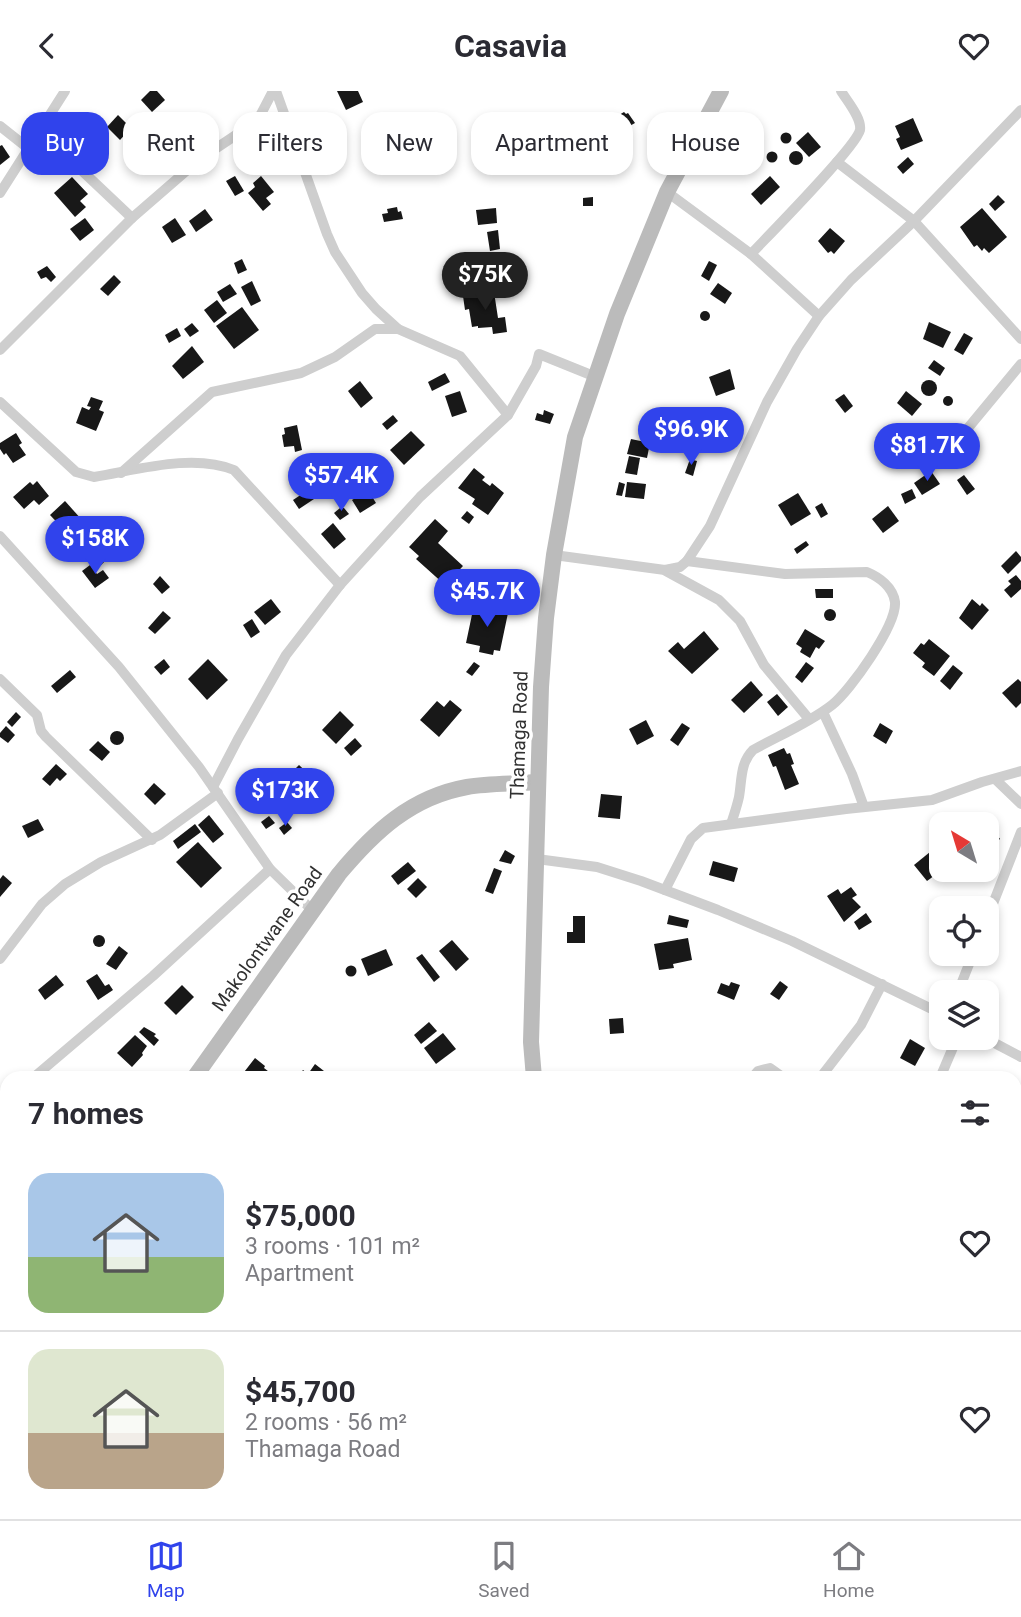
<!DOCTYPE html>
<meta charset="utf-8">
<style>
:root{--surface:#fff;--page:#f2f2f3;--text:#2b2b33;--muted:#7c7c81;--line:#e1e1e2;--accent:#3043ec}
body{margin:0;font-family:Roboto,sans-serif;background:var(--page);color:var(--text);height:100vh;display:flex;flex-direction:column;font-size:26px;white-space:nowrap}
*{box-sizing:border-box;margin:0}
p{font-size:23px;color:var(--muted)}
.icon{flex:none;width:38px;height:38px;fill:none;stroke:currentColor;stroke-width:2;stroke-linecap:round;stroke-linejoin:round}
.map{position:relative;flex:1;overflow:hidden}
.drawer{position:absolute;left:0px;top:980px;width:1022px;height:448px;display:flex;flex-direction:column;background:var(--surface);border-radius:21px 21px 0 0;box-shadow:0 4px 10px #0003}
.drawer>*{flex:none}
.top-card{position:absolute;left:21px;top:21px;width:980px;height:63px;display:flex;gap:14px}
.needle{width:46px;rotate:322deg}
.fabs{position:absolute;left:929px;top:721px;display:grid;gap:14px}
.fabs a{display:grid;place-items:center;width:70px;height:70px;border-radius:14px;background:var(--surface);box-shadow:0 4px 10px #0003;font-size:35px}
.price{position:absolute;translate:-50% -60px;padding:0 16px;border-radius:24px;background:var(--accent);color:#fff;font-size:23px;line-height:46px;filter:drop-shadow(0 2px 4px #0008)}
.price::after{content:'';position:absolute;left:50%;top:42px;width:21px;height:16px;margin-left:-10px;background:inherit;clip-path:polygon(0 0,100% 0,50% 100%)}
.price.on{background:#222;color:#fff}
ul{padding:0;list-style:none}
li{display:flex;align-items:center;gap:21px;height:175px;padding:0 28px}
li+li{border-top:2px solid var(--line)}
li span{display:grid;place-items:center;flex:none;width:196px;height:140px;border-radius:21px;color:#555}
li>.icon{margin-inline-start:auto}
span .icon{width:84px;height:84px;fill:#fffc;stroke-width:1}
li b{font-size:30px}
h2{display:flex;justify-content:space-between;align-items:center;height:84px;padding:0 28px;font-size:30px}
.chip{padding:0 24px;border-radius:21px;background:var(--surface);box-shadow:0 4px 10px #0003;font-size:24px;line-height:63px}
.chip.on{background:var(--accent);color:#fff}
header{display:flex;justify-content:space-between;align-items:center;height:91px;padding:0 28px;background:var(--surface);font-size:32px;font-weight:700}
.dock{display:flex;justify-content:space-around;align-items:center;height:98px;border-top:2px solid var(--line);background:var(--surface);font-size:19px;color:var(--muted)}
.dock a{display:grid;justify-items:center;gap:4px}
.dock .on{color:var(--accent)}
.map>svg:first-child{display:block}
</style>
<header><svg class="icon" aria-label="back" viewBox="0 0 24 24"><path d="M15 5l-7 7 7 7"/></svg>Casavia<svg class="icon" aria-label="heart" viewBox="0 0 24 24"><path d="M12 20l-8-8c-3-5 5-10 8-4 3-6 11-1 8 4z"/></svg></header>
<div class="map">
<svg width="1021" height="1428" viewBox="0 0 1021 1428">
<rect width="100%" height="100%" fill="#fff"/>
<g fill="#181818">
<polygon points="150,0 157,0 165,9 152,21 141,9"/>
<polygon points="337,0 358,0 363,11 346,19"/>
<polygon points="624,21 626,23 628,22 635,32 626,37 619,24"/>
<polygon points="118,24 131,37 120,49 107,36"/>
<polygon points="913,27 923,50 901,59 896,48 900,46 895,35"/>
<polygon points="85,31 98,40 88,56 74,48"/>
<polygon points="808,41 821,56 809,66 796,52"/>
<circle cx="786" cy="47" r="5.5"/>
<polygon points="386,44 394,59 377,67 370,52"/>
<polygon points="492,46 513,46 513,58 503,58 503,63 492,62"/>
<polygon points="2,54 10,66 0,74 0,55"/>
<circle cx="796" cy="67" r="7"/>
<circle cx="772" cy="66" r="5.5"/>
<polygon points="908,66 914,73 903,83 897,76"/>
<polygon points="235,85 244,100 235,105 226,90"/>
<polygon points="261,85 274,101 266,107 271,113 263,120 248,102 255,96 253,92"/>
<polygon points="770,85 780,96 761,114 751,103"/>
<polygon points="72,86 88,103 80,110 86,116 75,126 54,102"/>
<polygon points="998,104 1005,111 995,120 989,113"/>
<polygon points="593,106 593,115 583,115 583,107"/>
<polygon points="397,116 398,121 401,120 403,128 384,131 382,123 388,122 387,118"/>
<polygon points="496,117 497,132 478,134 476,119"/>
<polygon points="982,117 1007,146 989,162 984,157 982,160 977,154 974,156 960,136"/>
<polygon points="205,118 213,129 196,141 189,130"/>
<polygon points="85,127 94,139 80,150 70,138"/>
<polygon points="175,127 186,144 172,152 162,136"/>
<polygon points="830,137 845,150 834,163 831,160 828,162 818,150"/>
<polygon points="498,139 500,158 490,160 487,141"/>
<polygon points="242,168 247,179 238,183 234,172"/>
<polygon points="709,170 717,174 709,190 701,185"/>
<polygon points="47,175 56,186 51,191 46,186 41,188 37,181"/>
<polygon points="114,184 121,191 108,205 100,198"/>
<polygon points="501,185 504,198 494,200 492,187"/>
<polygon points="252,190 261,210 251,215 241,196"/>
<polygon points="718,192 732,202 725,213 710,203"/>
<polygon points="230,193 237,203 223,211 217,201"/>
<polygon points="494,201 498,227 505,226 507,241 493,243 492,236 478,237 478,235 472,236 469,218 465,219 463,205"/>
<polygon points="217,209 227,222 214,232 204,219"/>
<polygon points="242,216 259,239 234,258 216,235"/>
<circle cx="705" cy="225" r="5"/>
<polygon points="929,231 951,241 943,257 923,248"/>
<polygon points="192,232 199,240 190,246 184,238"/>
<polygon points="177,237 181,245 169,252 165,244"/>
<polygon points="964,242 973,247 963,264 954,259"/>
<polygon points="192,255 204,271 183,288 172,275"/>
<polygon points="934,269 945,277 940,285 928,277"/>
<polygon points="730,278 735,298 716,305 709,286"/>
<polygon points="445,282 450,291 432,300 428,291"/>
<circle cx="929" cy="297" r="8"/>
<polygon points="360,290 373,307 361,317 348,300"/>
<polygon points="460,300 467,321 452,326 445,305"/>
<polygon points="906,300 922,313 912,325 897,312"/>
<polygon points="844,303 853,315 845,322 835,309"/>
<circle cx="948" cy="310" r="5"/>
<polygon points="91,306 103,310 99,319 104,321 96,340 76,332 82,316 89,319 91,316 87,315"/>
<polygon points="544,319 554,323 550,333 535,329 537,322 543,324"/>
<polygon points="393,324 398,330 387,339 382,333"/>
<polygon points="297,334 302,359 295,361 294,355 284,356 282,344 285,343 284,337"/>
<polygon points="411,340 425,354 404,374 390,359"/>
<polygon points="16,342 22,352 19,354 26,364 13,372 6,362 4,364 0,358 0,352"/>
<polygon points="631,348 650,352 647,367 627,363"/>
<polygon points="629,365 640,367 637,384 625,382"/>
<polygon points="690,368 697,370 693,385 685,382"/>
<polygon points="343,372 350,379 340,389 333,382"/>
<polygon points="474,377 485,386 482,389 490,395 492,392 504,402 488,424 472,413 475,408 458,397"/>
<polygon points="931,380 940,393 922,404 914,392"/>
<polygon points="964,384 975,398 967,404 957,389"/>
<polygon points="37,390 49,405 39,414 34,409 24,418 13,406 30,391 33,394"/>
<polygon points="619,391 625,393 622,405 616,404"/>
<polygon points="627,391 646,393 644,408 625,406"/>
<polygon points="912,398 916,407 905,413 901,403"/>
<polygon points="308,399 314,408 299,418 293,409"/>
<polygon points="368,399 376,412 360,422 352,409"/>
<polygon points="798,402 811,423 791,435 778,414"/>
<polygon points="65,410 82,429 67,442 50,424"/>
<polygon points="822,412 828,423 821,427 815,416"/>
<polygon points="888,415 899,430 883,442 872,428"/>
<polygon points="340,417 344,417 349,423 340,429 334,422"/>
<polygon points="467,420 474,426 469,433 461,427"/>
<polygon points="435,428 448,440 438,452 463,475 445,494 416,468 419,465 409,456"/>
<polygon points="333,432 346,448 334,458 321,443"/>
<polygon points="97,439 106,449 104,452 114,461 101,474 82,454"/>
<polygon points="806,450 809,454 797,463 794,458"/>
<polygon points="1016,460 1021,466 1021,470 1008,483 1001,475"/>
<polygon points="90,474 97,483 103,479 109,487 95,497 82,480"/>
<polygon points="1016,484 1021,490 1021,498 1011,507 1004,499 1011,493 1008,490"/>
<polygon points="160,485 170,496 162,503 153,493"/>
<polygon points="815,498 833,498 833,507 816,507"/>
<polygon points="271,508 281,521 265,534 254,521"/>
<polygon points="972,508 980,515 982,512 989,519 972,539 959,527"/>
<polygon points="474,514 508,522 500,560 494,559 493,564 479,561 480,555 466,552"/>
<circle cx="830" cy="524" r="6"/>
<polygon points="163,520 171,527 155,543 148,537"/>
<polygon points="252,528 260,541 251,547 243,534"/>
<polygon points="805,538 825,550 819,558 816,556 810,567 800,561 802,557 796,553"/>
<polygon points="704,540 719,558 692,583 668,560 678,551 684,558"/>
<polygon points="929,548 950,565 934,585 922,576 925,572 913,562 921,552 924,554"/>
<polygon points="164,568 170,576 161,584 154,576"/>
<polygon points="208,568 228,589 207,609 188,588"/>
<polygon points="474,571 480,575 472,585 466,581"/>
<polygon points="806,571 814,577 802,592 795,586"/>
<polygon points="953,574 963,582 950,599 940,590"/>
<polygon points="70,579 76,586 57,602 51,595"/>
<polygon points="1018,588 1021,591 1021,612 1016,617 1002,602"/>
<polygon points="751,590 763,604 744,622 731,609"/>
<polygon points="777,603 788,616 778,625 767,611"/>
<polygon points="450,609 462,619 439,646 420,629 437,610 444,616"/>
<polygon points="340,620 354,634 336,653 322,639"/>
<polygon points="16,621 21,626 12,636 7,631"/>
<polygon points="646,629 654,645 637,654 629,638"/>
<polygon points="682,632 690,637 678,655 670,649"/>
<polygon points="880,632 893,640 886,653 873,645"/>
<polygon points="6,635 15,644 8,652 0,646 0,642"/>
<circle cx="117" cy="647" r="7"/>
<polygon points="355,647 362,655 351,665 344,657"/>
<polygon points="98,650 110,661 102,670 89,659"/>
<polygon points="784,657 787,663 790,662 794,673 791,674 799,693 785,699 776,675 773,676 768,664"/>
<polygon points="56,673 67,683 60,690 57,687 50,695 42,688"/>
<polygon points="299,674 314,688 306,697 291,682"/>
<polygon points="279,678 291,690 276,705 264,694"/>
<polygon points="154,692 166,703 155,714 144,703"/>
<polygon points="302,697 309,705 294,720 286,713"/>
<polygon points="601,703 622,705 620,728 598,726"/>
<polygon points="209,724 224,743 213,752 198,734"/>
<polygon points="269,725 275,732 266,738 261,731"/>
<polygon points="985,727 1000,748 991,754 987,748 987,733 975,733"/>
<polygon points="38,728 44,739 28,747 22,735"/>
<polygon points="287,731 292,737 284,744 279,737"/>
<polygon points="195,733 201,741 178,758 173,750"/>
<polygon points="198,751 222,777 201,797 176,771"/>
<polygon points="505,759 515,765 511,773 499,770"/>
<polygon points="930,761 942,779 927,790 914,774"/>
<polygon points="713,770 738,777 734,791 709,784"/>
<polygon points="408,771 416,780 398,794 391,785"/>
<polygon points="494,777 502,780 493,803 485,800"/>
<polygon points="3,784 12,792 0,806 0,788"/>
<polygon points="418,787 427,796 416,807 407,798"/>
<polygon points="851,796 857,804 852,807 861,816 844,831 827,805 838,798 841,803"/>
<polygon points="866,822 872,831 859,839 854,831"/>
<polygon points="669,824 689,829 687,837 667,833"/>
<polygon points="573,825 585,825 585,852 567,852 567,841 573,841"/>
<circle cx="99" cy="850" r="6"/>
<polygon points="688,847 692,869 673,873 674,877 659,879 654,853"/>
<polygon points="452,849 469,868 456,880 439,860"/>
<polygon points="119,855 128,862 116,879 106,873"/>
<polygon points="386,858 393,874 368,885 361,868"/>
<polygon points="422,863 440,886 434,891 416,867"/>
<circle cx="351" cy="880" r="5.5"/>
<polygon points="97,883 105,895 109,893 113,899 98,909 86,890"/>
<polygon points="56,884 64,894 45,909 38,899"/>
<polygon points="780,890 788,896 779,909 770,903"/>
<polygon points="731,891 740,894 734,909 717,902 721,892 729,895"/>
<polygon points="182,894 194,906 176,924 164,912"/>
<polygon points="623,927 624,942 610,943 609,928"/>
<polygon points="429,931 437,940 421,953 414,944"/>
<polygon points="144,936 156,943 154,945 159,949 154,955 139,941"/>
<polygon points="443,942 456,958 436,973 424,957"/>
<polygon points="135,944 147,955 142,962 143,964 132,976 117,962"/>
<polygon points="910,948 925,957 915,975 900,967"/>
<polygon points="255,967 265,975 264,977 277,987 244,987 241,985"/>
<polygon points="315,973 324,980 318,987 297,987 303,979 308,983"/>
<polygon points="1015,1043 1021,1045 1018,1064 1015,1063"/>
<polygon points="91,1421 103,1421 97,1428 84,1428"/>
<polygon points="277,1421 299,1421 304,1428 279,1428 275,1423"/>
<polygon points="604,1421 620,1421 622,1428 607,1428"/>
<polygon points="723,1421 748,1421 753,1428 723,1428 720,1423"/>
</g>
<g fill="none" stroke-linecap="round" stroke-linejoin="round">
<g stroke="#cecece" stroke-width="10">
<polyline points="276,0 327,143 335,161 362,202 376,218 398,238 460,265 508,324"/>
<polyline points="0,35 29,58"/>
<polyline points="40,40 132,127"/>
<polyline points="837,71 914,130 1021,248"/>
<polyline points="667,101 751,163 819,225"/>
<polyline points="0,102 65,0"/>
<path d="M751,163c18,-19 105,-107 109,-124 2,-12 -13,-29 -19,-39"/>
<polyline points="0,259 132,127 200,68 254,32 261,23 273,0"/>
<path d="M0,311l76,70 18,5c43,-7 99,-24 140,-7l106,115"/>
<polyline points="949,360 1021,273"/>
<polyline points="121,382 212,301 301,282 335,266 375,238 398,238"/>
<polyline points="0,445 119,576 199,676 270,778 313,820"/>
<polyline points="554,464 665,479 680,476 687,470 710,435 767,311 797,258 819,225 851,189 914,130 1021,19"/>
<path d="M687,470l98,13 82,-2c12,5 26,15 28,30 2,23 -45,89 -63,103 -23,18 -54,31 -79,45 -13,13 -11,30 -14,47 -2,9 -5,18 -8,27"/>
<polyline points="666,480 719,509 740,530 764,574 809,628"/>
<polyline points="0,588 37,624 41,640 46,646 152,749"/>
<polyline points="823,621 852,683 864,716"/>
<polyline points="995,688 1021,713"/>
<polyline points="213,696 238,648 286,564 340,494 420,406 508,324 536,275 539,263 596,286"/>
<polyline points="537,768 597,776 641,790 718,819 792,850 942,923"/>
<polyline points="665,799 691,748 703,737 846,718 932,709 982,691 1021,680"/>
<polyline points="987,828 1021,741"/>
<polyline points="0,868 42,813 65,793 101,771 160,744 218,702"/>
<polyline points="958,901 973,863"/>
<polyline points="985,947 1021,966"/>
<polyline points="33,987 153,885 270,778"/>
<polyline points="752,987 758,980 770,977 784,987"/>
<polyline points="820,987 861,934 882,893"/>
<polyline points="940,987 957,947"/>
<polyline points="0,1007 7,1003"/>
<polyline points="1015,1138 1021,1132"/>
<polyline points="890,1428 894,1421"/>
</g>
<g stroke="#bbb" stroke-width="16">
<path d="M194,987l145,-204c35,-42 72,-77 128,-87 22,-4 47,-3 70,-5"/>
<polyline points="534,987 531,951 541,596 546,527 554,464 575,346 617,223 667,101 721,0"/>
<polyline points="0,1213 7,1207"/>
<polyline points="678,1421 681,1428"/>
</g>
</g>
<g text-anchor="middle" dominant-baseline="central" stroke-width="7" stroke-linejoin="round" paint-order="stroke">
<g font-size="19" fill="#313131" stroke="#fff">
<text transform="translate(519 644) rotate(-88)">Thamaga Road</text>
<text transform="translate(267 848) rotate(-54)">Makolontwane Road</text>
</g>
</g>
</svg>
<div class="fabs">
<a><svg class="needle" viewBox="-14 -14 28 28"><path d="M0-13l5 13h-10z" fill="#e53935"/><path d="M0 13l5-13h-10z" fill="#7c7c81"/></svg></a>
<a><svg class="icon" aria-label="locate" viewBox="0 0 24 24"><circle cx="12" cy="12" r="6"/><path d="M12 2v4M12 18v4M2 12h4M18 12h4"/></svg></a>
<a><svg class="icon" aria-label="layers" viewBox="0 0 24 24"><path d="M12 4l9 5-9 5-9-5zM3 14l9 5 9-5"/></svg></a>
</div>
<b class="price on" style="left:485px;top:221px">$75K</b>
<b class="price" style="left:691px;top:376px">$96.9K</b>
<b class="price" style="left:927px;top:392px">$81.7K</b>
<b class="price" style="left:341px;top:422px">$57.4K</b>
<b class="price" style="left:95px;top:485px">$158K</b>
<b class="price" style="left:487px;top:538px">$45.7K</b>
<b class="price" style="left:285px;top:737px">$173K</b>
<div class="top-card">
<a class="chip on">Buy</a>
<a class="chip">Rent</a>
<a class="chip">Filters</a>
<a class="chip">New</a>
<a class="chip">Apartment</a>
<a class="chip">House</a>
</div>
<section class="drawer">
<h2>7 homes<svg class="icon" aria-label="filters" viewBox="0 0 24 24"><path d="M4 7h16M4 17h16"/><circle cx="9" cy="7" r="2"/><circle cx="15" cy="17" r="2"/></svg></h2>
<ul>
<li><span style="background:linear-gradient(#a9c7e8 60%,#8fb573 0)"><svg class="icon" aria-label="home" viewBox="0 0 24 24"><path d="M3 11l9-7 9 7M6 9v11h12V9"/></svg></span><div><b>$75,000</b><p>3 rooms · 101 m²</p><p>Apartment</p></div><svg class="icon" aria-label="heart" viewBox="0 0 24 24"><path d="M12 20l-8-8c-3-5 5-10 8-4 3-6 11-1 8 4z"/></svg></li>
<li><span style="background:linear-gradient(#dfe7d0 60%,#b9a48a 0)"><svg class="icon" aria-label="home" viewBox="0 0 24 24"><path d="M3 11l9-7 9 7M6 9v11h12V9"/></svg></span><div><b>$45,700</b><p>2 rooms · 56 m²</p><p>Thamaga Road</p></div><svg class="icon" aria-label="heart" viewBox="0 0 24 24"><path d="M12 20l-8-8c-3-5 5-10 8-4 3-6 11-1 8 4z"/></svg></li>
</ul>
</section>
</div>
<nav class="dock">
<a class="on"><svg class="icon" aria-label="map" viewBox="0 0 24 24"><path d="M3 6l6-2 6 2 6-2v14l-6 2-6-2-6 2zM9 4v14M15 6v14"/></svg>Map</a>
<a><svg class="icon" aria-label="saved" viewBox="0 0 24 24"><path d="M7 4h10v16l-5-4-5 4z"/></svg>Saved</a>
<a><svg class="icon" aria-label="home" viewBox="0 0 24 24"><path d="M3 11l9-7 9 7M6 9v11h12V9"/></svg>Home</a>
</nav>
